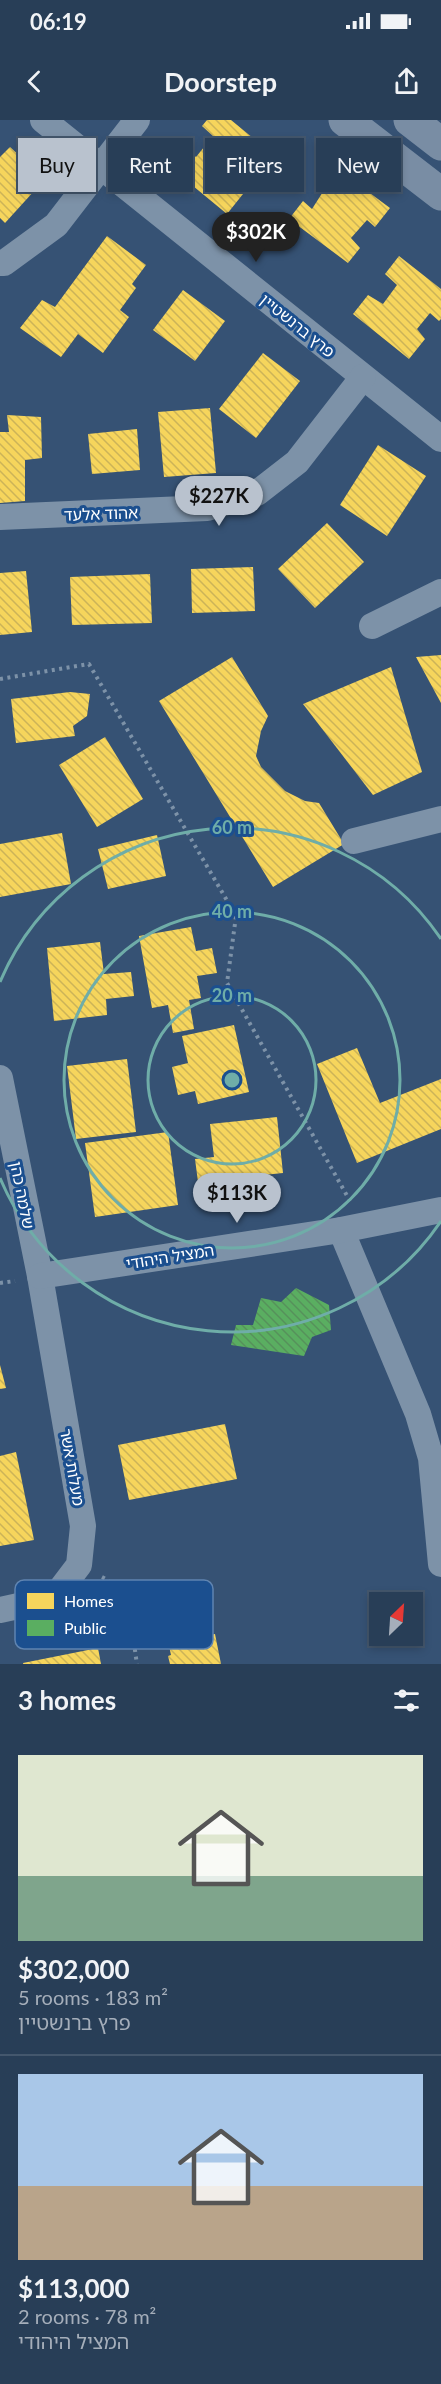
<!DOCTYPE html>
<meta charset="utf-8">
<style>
:root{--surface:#283e57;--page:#30455d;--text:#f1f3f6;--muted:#a5aeba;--line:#44576d;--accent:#b9c2ce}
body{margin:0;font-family:Lato,"Noto Sans Hebrew",sans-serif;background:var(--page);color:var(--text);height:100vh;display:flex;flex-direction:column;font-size:22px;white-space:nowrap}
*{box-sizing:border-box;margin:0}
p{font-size:20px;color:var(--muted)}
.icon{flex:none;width:33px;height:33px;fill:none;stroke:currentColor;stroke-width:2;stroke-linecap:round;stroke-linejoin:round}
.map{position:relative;height:1544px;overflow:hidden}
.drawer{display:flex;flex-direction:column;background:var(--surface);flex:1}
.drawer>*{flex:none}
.top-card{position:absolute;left:18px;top:18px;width:405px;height:54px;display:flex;gap:12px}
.needle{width:39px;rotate:25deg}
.tools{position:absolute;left:369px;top:1472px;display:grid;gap:12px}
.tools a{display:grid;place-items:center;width:54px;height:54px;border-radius:0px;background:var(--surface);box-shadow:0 3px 9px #0003,0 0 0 2px var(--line);font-size:30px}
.price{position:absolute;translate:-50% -51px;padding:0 14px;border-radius:21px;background:var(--accent);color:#111;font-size:20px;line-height:39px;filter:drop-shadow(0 2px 3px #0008)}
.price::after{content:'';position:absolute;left:50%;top:36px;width:18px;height:14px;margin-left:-9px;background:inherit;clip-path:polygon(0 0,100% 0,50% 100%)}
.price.active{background:#222;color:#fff}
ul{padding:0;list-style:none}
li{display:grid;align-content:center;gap:12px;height:318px;padding:0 18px}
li+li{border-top:2px solid var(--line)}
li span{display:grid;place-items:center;height:186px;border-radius:0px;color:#555}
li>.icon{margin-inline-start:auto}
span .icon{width:108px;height:108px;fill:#fffc;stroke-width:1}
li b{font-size:26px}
h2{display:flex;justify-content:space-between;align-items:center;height:72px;padding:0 18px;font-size:26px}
.tag{padding:0 21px;border-radius:0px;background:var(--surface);box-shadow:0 3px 9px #0003,0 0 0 2px var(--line);font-size:21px;line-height:54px}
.tag.active{background:var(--accent);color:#111}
.status{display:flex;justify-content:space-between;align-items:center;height:42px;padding:0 30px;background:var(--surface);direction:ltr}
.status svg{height:16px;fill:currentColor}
header{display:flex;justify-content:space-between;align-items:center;height:78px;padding:0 18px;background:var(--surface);font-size:27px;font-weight:700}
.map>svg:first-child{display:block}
</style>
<div class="status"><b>06:19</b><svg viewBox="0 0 49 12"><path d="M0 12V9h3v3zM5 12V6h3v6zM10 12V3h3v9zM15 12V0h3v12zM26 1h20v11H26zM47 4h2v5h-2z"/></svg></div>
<header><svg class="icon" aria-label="back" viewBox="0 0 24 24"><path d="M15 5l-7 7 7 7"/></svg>Doorstep<svg class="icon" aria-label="share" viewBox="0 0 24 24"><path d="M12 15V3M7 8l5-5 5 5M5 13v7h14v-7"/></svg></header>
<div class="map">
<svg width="441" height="1544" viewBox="0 0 441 1544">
<defs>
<pattern id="homes-back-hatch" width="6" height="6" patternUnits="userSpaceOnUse" patternTransform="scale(1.5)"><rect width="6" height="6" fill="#f6d55c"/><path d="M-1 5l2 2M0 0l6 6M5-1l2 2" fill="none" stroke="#ccb358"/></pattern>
<pattern id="public-back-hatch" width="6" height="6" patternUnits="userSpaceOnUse" patternTransform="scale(1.5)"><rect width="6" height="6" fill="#5aae61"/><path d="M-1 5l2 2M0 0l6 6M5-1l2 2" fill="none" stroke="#56915b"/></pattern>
</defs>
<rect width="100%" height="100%" fill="#365274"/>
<g fill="url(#homes-back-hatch)">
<polygon points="207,0 231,0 275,36 261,53 251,45 237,62 247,69 227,94 170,47 185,28 196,37 213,16 202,6"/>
<polygon points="10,27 45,59 5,103 0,98 0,37"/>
<polygon points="331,44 390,88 375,107 367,100 351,118 360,128 348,143 289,99 303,81 312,89 326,67 318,60"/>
<polygon points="107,116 146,145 132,164 136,168 120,190 129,197 103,233 78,214 61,237 20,208 42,180 55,187"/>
<polygon points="399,136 441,169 441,199 439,201 430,193 417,209 425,219 409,239 353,194 368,175 383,184 397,165 385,154"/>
<polygon points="183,170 225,201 195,241 153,210"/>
<polygon points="263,233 300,261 256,318 219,289"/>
<polygon points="210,288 216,353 164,357 158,292"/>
<polygon points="7,295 41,297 42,338 25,340 25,381 0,383 0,312 9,312"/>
<polygon points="137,309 140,350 92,354 88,314"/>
<polygon points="378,325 426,356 387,416 340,385"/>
<polygon points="327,403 364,442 315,488 278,449"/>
<polygon points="253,447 255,491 192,493 191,449"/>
<polygon points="26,451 32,512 0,515 0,453"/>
<polygon points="150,454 152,503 72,505 70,457"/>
<polygon points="441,535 441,583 416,537"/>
<polygon points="232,537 268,596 261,611 256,636 261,647 285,671 305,681 319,683 344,724 273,767 159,581"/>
<polygon points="391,547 422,652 373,675 303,584"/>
<polygon points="70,572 90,574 87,596 73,606 75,616 16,623 11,579"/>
<polygon points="105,617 143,679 97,707 59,645"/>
<polygon points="62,713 71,764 0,777 0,724"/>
<polygon points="157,715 166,756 108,769 98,729"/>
<polygon points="191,807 196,831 212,828 217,853 197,856 201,878 189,880 194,909 173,913 168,885 152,888 139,816"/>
<polygon points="100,822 104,854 131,852 134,876 106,879 107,895 54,901 47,828"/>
<polygon points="234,905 249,972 198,984 195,971 178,975 172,947 188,943 182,916"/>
<polygon points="357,928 380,983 441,959 441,1009 357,1043 317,944"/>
<polygon points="127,939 136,1012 76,1019 67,946"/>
<polygon points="277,997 283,1053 198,1062 195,1039 214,1037 210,1004"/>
<polygon points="168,1012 178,1085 95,1097 85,1023"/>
<polygon points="0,1245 6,1268 0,1269"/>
<polygon points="225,1304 237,1359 129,1380 118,1325"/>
<polygon points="16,1332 34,1420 0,1426 0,1336"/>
<polygon points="201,1509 202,1516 215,1514 221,1544 170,1544 168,1536 171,1535 167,1517 182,1515 182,1512"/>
<polygon points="98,1528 101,1544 23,1544 23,1543"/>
</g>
<polygon fill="url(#public-back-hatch)" points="296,1168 329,1185 331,1210 312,1217 304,1236 231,1225 236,1205 253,1205 261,1178 281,1182"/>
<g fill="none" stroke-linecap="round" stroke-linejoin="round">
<g stroke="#7d92a8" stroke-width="4" stroke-dasharray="3 4.5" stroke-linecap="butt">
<polyline points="0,559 89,544 236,796 227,863 350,1081"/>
<polyline points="0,1163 15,1161"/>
<path d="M102,1457c30,15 30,58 35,87"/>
</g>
<g stroke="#7d92a8" stroke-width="26">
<polyline points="43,0 441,319"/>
<polyline points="0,143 4,143 56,105 137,0"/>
<polyline points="0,397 207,388 257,373 297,342 363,257"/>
<polyline points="372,506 441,472"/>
<polyline points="354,721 441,699"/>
<polyline points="0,958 40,1156 83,1406 79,1445 57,1474 23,1485 0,1490"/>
<polyline points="341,1110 418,1294 431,1338 441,1444"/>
<polyline points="40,1156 341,1110 441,1090"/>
</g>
<g stroke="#798da4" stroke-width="33">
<polyline points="345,0 441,74"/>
<polyline points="410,0 441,24"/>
</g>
</g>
<g fill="none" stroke="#6fada8" stroke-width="3">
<circle cx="232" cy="960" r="84"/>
<circle cx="232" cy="960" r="168"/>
<path d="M441 1101A252 252 0 0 1 0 1058M0 862A252 252 0 0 1 441 819"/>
</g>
<g text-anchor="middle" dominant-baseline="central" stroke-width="6" stroke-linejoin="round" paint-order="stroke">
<g font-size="16" fill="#fff" stroke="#1b4f8f">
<text transform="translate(298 205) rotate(39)">פרץ ברנשטיין</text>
<text transform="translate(101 393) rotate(-2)">אהוד אלעד</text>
<text transform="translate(23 1075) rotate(79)">שלמה כהן</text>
<text transform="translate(170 1136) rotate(-9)">המציל היהודי</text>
<text transform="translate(73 1347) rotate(80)">מעלות אשר</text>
</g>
</g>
<rect x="15" y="1460" width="198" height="69" rx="9" fill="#1b4f8f" stroke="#5f84b1" stroke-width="1.5"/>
<rect x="27" y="1473" width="27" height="16" fill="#f6d55c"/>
<rect x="27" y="1500" width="27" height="16" fill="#5aae61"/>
<g font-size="16" fill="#fff">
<text x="64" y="1487">Homes</text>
<text x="64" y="1514">Public</text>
</g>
<circle cx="232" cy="960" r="9" fill="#6fada8" stroke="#1b4f8f" stroke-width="3"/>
<g font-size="18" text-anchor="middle" font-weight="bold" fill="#6fada8" stroke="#1b4f8f" stroke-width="6" stroke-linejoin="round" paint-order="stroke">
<text x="232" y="714">60 m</text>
<text x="232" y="798">40 m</text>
<text x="232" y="882">20 m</text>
</g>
</svg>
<div class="tools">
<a><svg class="needle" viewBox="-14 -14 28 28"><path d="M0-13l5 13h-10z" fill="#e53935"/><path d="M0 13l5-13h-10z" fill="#a5aeba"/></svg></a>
</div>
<b class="price active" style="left:256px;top:143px">$302K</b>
<b class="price" style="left:219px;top:407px">$227K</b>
<b class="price" style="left:237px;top:1104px">$113K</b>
<div class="top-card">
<a class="tag active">Buy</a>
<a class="tag">Rent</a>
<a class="tag">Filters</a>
<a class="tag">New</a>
</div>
</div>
<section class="drawer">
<h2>3 homes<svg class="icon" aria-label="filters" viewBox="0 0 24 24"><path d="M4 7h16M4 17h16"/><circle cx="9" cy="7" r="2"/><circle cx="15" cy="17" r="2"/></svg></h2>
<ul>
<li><span style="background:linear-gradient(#dfe7d0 65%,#7fa58c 0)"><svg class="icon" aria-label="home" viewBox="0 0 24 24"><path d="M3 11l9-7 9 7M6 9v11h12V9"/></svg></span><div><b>$302,000</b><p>5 rooms · 183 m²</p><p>פרץ ברנשטיין</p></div></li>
<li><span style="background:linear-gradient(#a9c7e8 60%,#b9a48a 0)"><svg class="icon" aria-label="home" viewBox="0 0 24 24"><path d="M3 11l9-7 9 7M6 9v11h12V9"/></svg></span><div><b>$113,000</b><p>2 rooms · 78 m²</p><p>המציל היהודי</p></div></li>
</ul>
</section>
